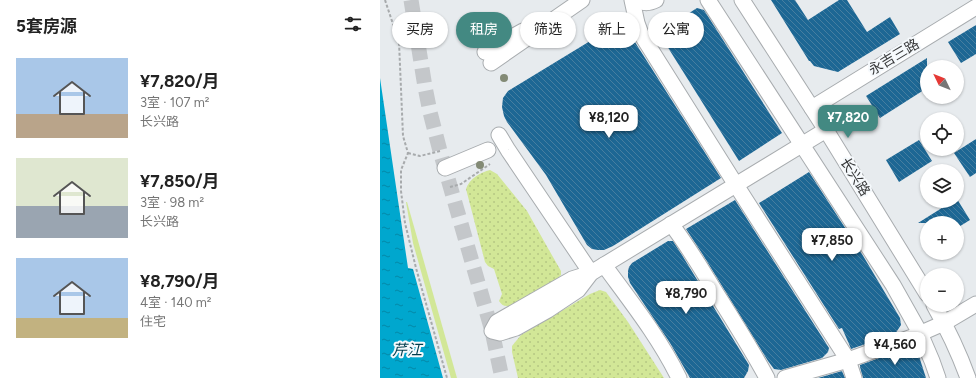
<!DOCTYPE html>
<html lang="zh">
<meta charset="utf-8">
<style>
:root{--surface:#fff;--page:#f2f2f2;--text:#222;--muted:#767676;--accent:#438982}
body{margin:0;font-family:Figtree,"Noto Sans SC",sans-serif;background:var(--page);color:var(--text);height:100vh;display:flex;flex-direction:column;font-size:15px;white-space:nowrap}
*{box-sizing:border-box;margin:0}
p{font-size:13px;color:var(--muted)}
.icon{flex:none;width:22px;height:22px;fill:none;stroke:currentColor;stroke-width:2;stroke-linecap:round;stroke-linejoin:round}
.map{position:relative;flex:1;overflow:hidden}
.details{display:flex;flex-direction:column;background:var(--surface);width:380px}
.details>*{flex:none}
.top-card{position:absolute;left:12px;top:12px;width:380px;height:36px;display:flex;gap:8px}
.needle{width:26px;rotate:313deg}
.buttons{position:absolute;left:540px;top:60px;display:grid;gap:8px}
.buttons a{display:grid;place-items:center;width:44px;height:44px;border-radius:50%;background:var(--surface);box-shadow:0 1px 3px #0004;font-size:20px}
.price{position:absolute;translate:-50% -34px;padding:0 9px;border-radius:8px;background:#fff;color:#222;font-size:13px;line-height:26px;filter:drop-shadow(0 1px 2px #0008)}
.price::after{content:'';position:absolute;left:50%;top:24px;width:12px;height:9px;margin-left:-6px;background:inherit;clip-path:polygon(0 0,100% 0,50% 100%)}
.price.selected{background:var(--accent);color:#fff}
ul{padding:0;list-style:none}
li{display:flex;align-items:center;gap:12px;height:100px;padding:0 16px}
li span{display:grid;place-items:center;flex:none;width:112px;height:80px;border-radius:0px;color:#555}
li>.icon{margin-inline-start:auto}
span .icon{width:48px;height:48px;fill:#fffc;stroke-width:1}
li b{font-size:17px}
h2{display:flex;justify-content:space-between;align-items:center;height:48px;padding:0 16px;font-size:17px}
.pill{padding:0 14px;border-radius:18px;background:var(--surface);box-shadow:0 1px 3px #0004;font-size:14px;line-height:36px}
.pill.selected{background:var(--accent);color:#fff}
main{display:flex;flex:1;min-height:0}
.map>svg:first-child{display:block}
</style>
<main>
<section class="details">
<h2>5套房源<svg class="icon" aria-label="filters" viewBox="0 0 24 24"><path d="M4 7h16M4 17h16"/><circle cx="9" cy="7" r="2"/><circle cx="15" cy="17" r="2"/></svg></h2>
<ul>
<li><span style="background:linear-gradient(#a9c7e8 70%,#b9a48a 0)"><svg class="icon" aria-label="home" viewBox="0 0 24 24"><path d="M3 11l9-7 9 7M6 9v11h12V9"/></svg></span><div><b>¥7,820/月</b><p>3室 · 107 m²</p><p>长兴路</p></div></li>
<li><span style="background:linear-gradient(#dfe7d0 60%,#9aa5b1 0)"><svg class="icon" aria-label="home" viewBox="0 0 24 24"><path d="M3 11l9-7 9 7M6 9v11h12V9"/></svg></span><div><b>¥7,850/月</b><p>3室 · 98 m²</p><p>长兴路</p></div></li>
<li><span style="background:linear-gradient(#a9c7e8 75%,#c2b280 0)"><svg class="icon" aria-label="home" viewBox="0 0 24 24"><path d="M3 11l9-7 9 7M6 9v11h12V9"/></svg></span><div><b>¥8,790/月</b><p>4室 · 140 m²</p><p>住宅</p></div></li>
</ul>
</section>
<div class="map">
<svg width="596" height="378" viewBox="0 0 596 378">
<defs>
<pattern id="grass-dots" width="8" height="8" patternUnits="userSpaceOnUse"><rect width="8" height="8" fill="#d2e797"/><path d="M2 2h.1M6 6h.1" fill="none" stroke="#b5c783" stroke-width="1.8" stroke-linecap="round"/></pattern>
<pattern id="water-ripples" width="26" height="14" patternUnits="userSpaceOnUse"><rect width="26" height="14" fill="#00a7ce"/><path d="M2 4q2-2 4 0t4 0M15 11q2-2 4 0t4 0" fill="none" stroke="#0389a8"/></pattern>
<pattern id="building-back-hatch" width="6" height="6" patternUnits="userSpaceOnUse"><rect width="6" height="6" fill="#1d6794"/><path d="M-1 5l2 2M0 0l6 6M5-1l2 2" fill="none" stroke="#467ea0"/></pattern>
</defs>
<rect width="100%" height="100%" fill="#e7ebee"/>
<g fill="url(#grass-dots)">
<path d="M110,170l7,4 30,37 22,39 12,21v4l-4,4c-9,5 -42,28 -50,27 -4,0 -6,-2 -8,-5l3,-7 -8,-25 -6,-3 -3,-4 -19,-73c3,-10 15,-17 24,-19z"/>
<polygon points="220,290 226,292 248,322 284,378 138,378 132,352 132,346 141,335 210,294"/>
</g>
<polygon fill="#d2e797" points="26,202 27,202 77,378 71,378 33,243"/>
<polygon fill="url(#water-ripples)" points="0,78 28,268 33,269 63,378 0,378"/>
<g fill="url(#building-back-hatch)">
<polygon points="391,0 415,0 428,20 459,0 467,0 487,32 510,17 520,34 458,72 434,66 430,61 429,61"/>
<polygon points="317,8 324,10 402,133 359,161 282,38 281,33 284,29"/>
<polygon points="243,21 251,34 253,39 341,178 233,246 224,250 218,250 212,249 207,245 166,175 127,122 124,116 122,107 123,98 128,91"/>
<polygon points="596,25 596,54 581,63 568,42"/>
<polygon points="547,58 547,88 500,118 486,96"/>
<polygon points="596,139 596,173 590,177 574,153"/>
<polygon points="539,140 552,161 519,182 506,160"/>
<polygon points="429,172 482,254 520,318 521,325 515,334 471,349 469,344 462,328 459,329 379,203"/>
<polygon points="577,199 590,220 577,228 577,223 538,223 573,201 577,201"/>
<polygon points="355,200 449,348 448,352 442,358 401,370 394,369 388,361 323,255 306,229"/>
<polygon points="288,241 293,241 302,255 369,365 368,371 364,378 310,378 290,343 250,283 248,277 248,271 249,267 252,263"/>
<polygon points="532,346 538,353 546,378 483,378 480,367 480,365"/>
<polygon points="462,371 465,378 438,378"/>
</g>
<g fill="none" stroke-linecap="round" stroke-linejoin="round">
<polyline stroke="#c4c7ca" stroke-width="15" stroke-dasharray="15 8" stroke-linecap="butt" points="31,0 45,87 50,112 60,151 112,331 122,378"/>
<g stroke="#a8acaf" stroke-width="17">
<g id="minor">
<polyline points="252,0 257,23 261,34 356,185 468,360 474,378"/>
<path d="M258,0c6,4 12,3 18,0"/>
<polyline points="328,0 513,285 540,333 552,361 558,378"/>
<polyline points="362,0 446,130 547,294"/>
<polyline points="105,52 143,31"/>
<polyline points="111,63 202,0"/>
<polyline points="432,108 596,7"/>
<polyline points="119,135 128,150 211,273"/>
<polyline points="65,168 108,150"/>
<path d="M291,224c18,23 32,48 47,72 17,27 34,54 49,82"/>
<path d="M224,265c27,37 55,72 75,113"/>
<polyline points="211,273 198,290 168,310 136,328 120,333 112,331 117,322 131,314 192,279 211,273 446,130"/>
<path d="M554,305c13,23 25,48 34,73"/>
<polyline points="405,378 468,360 532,337 564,323 596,304"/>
</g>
</g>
<g stroke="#a7aaac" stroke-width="2" stroke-dasharray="3 2" stroke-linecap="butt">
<polyline points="5,0 19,42 23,136 28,153 21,170 21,191 25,223 36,268 67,378"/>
<polyline points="28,153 40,156 60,151"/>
<polyline points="70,187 81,184 110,164"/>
</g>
<use href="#minor" stroke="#fff" stroke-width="15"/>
</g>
<g fill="#838a75">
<circle cx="124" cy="78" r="4"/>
<circle cx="100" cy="165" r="4"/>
</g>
<g text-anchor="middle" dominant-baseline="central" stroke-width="4" stroke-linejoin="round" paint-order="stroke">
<g font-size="14" fill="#373839" stroke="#f5f9fc">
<text transform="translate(514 57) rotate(-31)">永吉三路</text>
<text transform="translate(475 177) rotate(58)">长兴路</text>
</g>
<g font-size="15" font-style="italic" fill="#003d4d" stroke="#f5f9fc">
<text x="27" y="350">芹江</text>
</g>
</g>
</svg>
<div class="buttons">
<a><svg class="needle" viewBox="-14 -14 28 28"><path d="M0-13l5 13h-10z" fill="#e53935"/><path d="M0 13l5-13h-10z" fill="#767676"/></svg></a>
<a><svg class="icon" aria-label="locate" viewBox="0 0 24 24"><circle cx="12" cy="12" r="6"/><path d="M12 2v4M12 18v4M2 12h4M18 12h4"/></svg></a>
<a><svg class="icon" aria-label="layers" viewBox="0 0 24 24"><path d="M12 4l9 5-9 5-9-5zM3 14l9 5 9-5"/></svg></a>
<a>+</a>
<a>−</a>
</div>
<b class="price" style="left:229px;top:139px">¥8,120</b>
<b class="price selected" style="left:468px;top:139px">¥7,820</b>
<b class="price" style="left:452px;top:262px">¥7,850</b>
<b class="price" style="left:306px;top:315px">¥8,790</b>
<b class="price" style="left:515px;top:366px">¥4,560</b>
<div class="top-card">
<a class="pill">买房</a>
<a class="pill selected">租房</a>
<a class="pill">筛选</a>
<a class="pill">新上</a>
<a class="pill">公寓</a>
</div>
</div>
</main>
